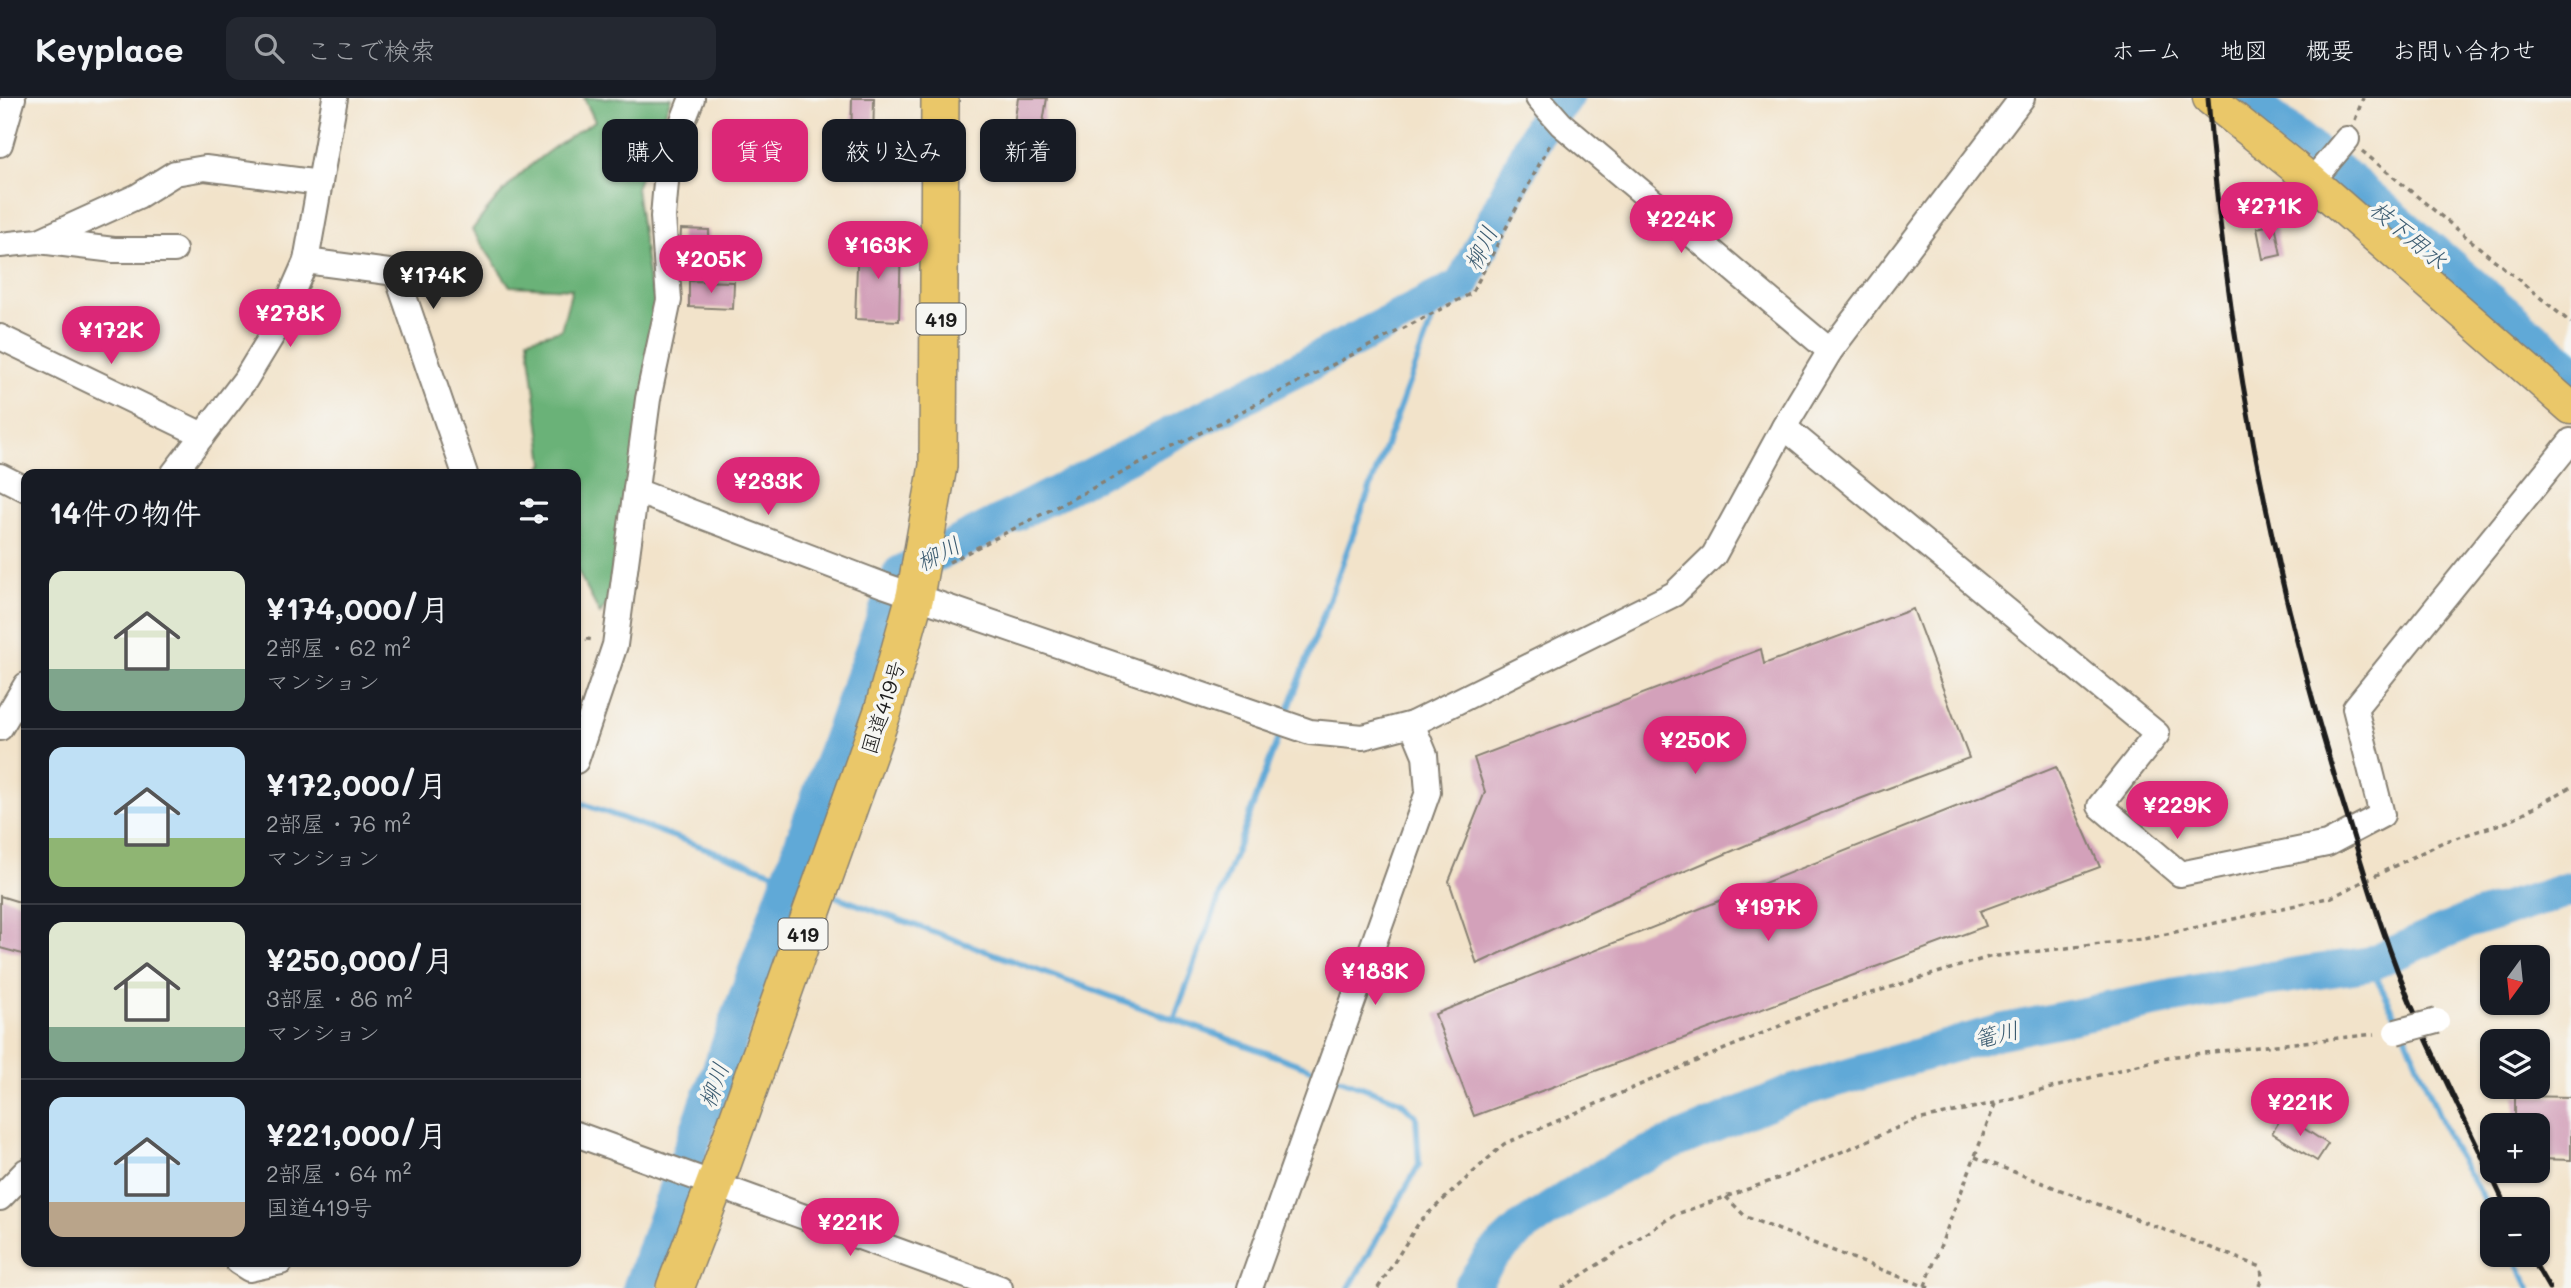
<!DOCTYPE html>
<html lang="ja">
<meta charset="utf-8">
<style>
:root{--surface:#171b24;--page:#242831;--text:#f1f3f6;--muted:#9ea1a6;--line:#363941;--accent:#db2777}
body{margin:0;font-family:Mali,"Klee One",sans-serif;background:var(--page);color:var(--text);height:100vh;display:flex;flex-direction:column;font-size:26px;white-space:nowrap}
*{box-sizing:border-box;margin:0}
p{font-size:23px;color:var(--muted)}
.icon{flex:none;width:38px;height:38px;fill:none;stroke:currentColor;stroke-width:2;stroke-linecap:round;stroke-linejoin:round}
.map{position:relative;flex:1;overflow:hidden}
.details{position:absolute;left:21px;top:371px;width:560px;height:798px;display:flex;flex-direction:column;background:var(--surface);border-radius:14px;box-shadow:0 2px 5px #0004}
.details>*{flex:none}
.guide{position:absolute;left:602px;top:21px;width:665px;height:63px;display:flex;gap:14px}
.needle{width:46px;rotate:195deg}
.tools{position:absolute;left:2480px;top:847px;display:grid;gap:14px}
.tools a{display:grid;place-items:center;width:70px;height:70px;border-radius:14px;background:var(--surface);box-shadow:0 2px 5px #0004;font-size:35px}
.price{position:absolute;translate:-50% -60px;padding:0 16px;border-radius:24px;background:var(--accent);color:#fff;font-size:23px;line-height:46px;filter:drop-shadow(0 2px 4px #0008)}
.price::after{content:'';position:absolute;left:50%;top:42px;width:21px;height:16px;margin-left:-10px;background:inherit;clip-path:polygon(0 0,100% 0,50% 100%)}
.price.on{background:#222;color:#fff}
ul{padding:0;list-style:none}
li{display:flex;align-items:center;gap:21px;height:175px;padding:0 28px}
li+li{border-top:2px solid var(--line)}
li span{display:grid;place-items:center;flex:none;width:196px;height:140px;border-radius:14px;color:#555}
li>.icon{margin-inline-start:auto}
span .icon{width:84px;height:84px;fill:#fffc;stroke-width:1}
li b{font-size:30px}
h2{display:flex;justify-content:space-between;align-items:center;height:84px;padding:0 28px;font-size:30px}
.chip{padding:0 24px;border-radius:14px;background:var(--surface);box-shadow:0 2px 5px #0004;font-size:24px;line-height:63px}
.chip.on{background:var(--accent);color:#fff}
header{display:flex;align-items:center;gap:42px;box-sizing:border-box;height:98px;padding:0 35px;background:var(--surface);border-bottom:2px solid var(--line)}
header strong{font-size:33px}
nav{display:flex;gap:38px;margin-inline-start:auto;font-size:24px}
.search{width:490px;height:63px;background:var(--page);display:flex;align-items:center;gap:18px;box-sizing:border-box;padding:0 24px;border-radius:14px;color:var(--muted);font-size:26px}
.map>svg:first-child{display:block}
</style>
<header>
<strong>Keyplace</strong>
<div class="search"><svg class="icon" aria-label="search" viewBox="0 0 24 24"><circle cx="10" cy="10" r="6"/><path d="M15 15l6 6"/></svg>ここで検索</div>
<nav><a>ホーム</a><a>地図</a><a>概要</a><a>お問い合わせ</a></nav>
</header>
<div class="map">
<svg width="2571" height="1190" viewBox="0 0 2571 1190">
<rect width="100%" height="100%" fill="#f6f6f2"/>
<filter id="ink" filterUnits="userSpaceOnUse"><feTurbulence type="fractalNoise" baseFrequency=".0143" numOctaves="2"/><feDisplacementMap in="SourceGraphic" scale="14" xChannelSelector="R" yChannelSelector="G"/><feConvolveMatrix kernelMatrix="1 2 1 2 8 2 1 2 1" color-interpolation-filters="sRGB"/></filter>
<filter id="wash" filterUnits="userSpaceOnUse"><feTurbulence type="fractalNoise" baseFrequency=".00686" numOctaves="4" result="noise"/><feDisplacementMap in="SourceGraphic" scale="28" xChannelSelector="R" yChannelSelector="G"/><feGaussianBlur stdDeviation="1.57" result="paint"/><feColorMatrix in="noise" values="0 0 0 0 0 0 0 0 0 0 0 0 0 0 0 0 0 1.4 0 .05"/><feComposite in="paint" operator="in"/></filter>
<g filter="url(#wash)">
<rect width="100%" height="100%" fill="#f2e3ca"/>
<path fill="#6bb278" stroke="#44674a" stroke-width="2" d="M584,0h87l-35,90 13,94 12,32 -48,281 -13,19 -24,-46v-94h-43l11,-10 -16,-125 33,-9 11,-41 -62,-3 -38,-56c35,-49 71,-79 123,-109z"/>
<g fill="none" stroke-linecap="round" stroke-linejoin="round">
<g stroke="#60a9d7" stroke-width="6">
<polyline points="1285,621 1441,198"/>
<polyline points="578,704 777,776"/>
<polyline points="837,799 1322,975"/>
<polyline points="2369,866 2401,928"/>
<polyline points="1174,922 1281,632"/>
<polyline points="2406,938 2451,1046 2492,1115"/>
<polyline points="1332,978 1400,1003 1416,1018 1419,1067 1349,1190"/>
<polyline points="2513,1157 2530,1190"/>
</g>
<g stroke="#60a9d7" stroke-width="35">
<polyline points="2247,0 2358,89 2571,271"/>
<polyline points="640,1190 900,475 1462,187 1542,25 1566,0"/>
<polyline points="1470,1190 1491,1159 1522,1130 1585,1088 1634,1061 1790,995 1998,934 2240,885 2369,866 2468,823 2571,791"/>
</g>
</g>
<g id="blocks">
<g fill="#d3a1ba">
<polygon points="852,0 874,0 873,45 851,44"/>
<polygon points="1018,0 1047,0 1040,44 1012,39"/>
<polygon points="2275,126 2281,157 2263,161 2257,130"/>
<polygon points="681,131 709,132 709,152 680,151"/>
<polygon points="858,142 901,144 899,223 855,221"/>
<polygon points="689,183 734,184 733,211 689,209"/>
<polygon points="1913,511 1969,660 1817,717 1596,811 1477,866 1449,783 1485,694 1474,660 1761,551 1764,566"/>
<polygon points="2056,669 2100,769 1980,813 1986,828 1474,1018 1435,916"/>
<polygon points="0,798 26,806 26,857 0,850"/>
<polygon points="2515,998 2571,999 2571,1062 2538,1061 2538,1027 2515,1027"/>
<polygon points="2283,1017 2328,1046 2317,1063 2272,1035"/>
</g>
</g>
</g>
<g filter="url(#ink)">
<use href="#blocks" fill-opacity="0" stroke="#878073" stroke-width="2"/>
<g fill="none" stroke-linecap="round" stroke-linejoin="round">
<g stroke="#878073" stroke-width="28">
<g id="minor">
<polyline points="1538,0 1561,26 1830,253"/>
<polyline points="0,46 13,0"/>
<polyline points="2312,83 2347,41"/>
<polyline points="39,143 114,152 174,152"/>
<polyline points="0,147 39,143 138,98 175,75 205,70 320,85"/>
<polyline points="306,163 396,175 465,376"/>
<polyline points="0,239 203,337"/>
<polyline points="1784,329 2157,636 2100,708 2180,776 2327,746 2382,717 2355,610 2571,343"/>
<polyline points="173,376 245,282 276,231 306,163 335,0"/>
<polyline points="0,378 26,391"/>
<polyline points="636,393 883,487 1310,634 1363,639 1412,626 1674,496 1714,457 1784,329 1830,253 2022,0"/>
<polyline points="0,630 26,587"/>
<polyline points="576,663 615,547 648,301 669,202 663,119 668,61 692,0"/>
<polyline points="576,1036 1000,1190"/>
<polyline points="0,1100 26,1073"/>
<polyline points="238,1164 249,1171 281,1164"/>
<polyline points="1250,1190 1428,694 1425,657 1412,626"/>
</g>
</g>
<g stroke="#878073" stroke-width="35">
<polyline id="major" points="2209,0 2312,83 2571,310"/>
</g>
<g stroke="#878073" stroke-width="40">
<polyline id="highway" points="675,1190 715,1086 883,613 915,498 938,368 940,0"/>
</g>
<g stroke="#878073" stroke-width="3.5" stroke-dasharray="5 5" stroke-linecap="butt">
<polyline points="2355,22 2363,0"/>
<polyline points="2362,53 2571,225"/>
<polyline points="949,464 1472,195 1551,44"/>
<polyline points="576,539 593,542"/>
<polyline points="1975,1059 2261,1169 2262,1179 2258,1190"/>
<polyline points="1726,1099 1746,1119 1929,1190"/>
<polyline points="1925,1188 1995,1006"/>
<polyline points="1378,1190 1420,1123 1504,1046 1649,983 1820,911 1989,859 2144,841 2332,799 2443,744 2507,724 2571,689"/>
<polyline points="1562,1190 1674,1117 1788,1077 1913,1023 1995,1005 2168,959 2375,936"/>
</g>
<use href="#minor" stroke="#fff" stroke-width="24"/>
<use href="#major" stroke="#eac769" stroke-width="32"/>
<use href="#highway" stroke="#eac769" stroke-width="37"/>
<g stroke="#1c1c1c" stroke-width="5">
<path d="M2208,0c19,243 65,486 139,718 20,65 39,131 66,193 29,67 63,133 94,200"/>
<polyline points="2530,1157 2549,1190"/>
</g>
<g stroke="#878073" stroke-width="28" stroke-linecap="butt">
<polyline id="minor-bridge" points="2396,934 2437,923"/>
</g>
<use href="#minor-bridge" stroke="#fff" stroke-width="24"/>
</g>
</g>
<g text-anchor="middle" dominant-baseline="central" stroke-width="7" stroke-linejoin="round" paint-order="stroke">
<g fill="#f6f6f2" stroke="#5d5d5c" stroke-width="2">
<rect x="916.5" y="205.5" width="49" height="31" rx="5"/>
<rect x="778.5" y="820.5" width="49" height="31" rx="5"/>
</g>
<g font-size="19" font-weight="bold" fill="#1c1c1c">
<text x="941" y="221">419</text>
<text x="803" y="836">419</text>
</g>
<g font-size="21" fill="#1c1c1c" stroke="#f6f6f2">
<text transform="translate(882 609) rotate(-72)">国道419号</text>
</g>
<g font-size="23" font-style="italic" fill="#3b5b70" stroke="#f6f6f2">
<text transform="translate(2409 136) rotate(40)">枝下用水</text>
<text transform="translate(1480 150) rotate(-64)">柳川</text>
<text transform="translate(938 455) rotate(-27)">柳川</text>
<text transform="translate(1996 936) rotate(-14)">篭川</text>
<text transform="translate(713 987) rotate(-70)">柳川</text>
</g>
</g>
</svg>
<div class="tools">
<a><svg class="needle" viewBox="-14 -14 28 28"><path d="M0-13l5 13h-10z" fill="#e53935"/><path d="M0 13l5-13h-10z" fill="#9ea1a6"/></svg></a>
<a><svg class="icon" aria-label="layers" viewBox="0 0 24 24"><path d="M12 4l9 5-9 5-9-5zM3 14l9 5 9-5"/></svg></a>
<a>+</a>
<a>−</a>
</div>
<b class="price" style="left:2269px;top:144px">¥271K</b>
<b class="price" style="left:1681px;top:157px">¥224K</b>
<b class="price" style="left:878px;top:183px">¥163K</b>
<b class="price" style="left:711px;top:197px">¥205K</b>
<b class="price on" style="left:433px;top:213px">¥174K</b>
<b class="price" style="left:290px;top:251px">¥278K</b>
<b class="price" style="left:111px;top:268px">¥172K</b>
<b class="price" style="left:768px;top:419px">¥233K</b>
<b class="price" style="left:1695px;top:678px">¥250K</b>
<b class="price" style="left:2177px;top:743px">¥229K</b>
<b class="price" style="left:1768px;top:845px">¥197K</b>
<b class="price" style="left:1375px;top:909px">¥183K</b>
<b class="price" style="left:2300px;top:1040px">¥221K</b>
<b class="price" style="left:850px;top:1160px">¥221K</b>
<div class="guide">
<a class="chip">購入</a>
<a class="chip on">賃貸</a>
<a class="chip">絞り込み</a>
<a class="chip">新着</a>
</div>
<section class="details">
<h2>14件の物件<svg class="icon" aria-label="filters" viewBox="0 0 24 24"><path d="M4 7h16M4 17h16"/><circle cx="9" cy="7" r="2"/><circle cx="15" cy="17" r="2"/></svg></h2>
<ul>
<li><span style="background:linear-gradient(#dfe7d0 70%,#7fa58c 0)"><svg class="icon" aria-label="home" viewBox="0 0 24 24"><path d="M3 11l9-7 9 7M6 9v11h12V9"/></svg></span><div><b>¥174,000/月</b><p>2部屋 · 62 m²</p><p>マンション</p></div></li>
<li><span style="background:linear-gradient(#bfe0f5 65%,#8fb573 0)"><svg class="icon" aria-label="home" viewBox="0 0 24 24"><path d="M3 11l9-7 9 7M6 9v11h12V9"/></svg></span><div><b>¥172,000/月</b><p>2部屋 · 76 m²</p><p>マンション</p></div></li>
<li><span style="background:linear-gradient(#dfe7d0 75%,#7fa58c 0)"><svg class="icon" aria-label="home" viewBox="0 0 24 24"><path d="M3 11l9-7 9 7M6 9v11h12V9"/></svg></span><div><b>¥250,000/月</b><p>3部屋 · 86 m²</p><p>マンション</p></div></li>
<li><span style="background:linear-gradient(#bfe0f5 75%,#b9a48a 0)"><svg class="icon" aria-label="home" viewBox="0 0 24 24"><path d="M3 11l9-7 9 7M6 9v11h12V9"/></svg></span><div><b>¥221,000/月</b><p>2部屋 · 64 m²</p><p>国道419号</p></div></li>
</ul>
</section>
</div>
